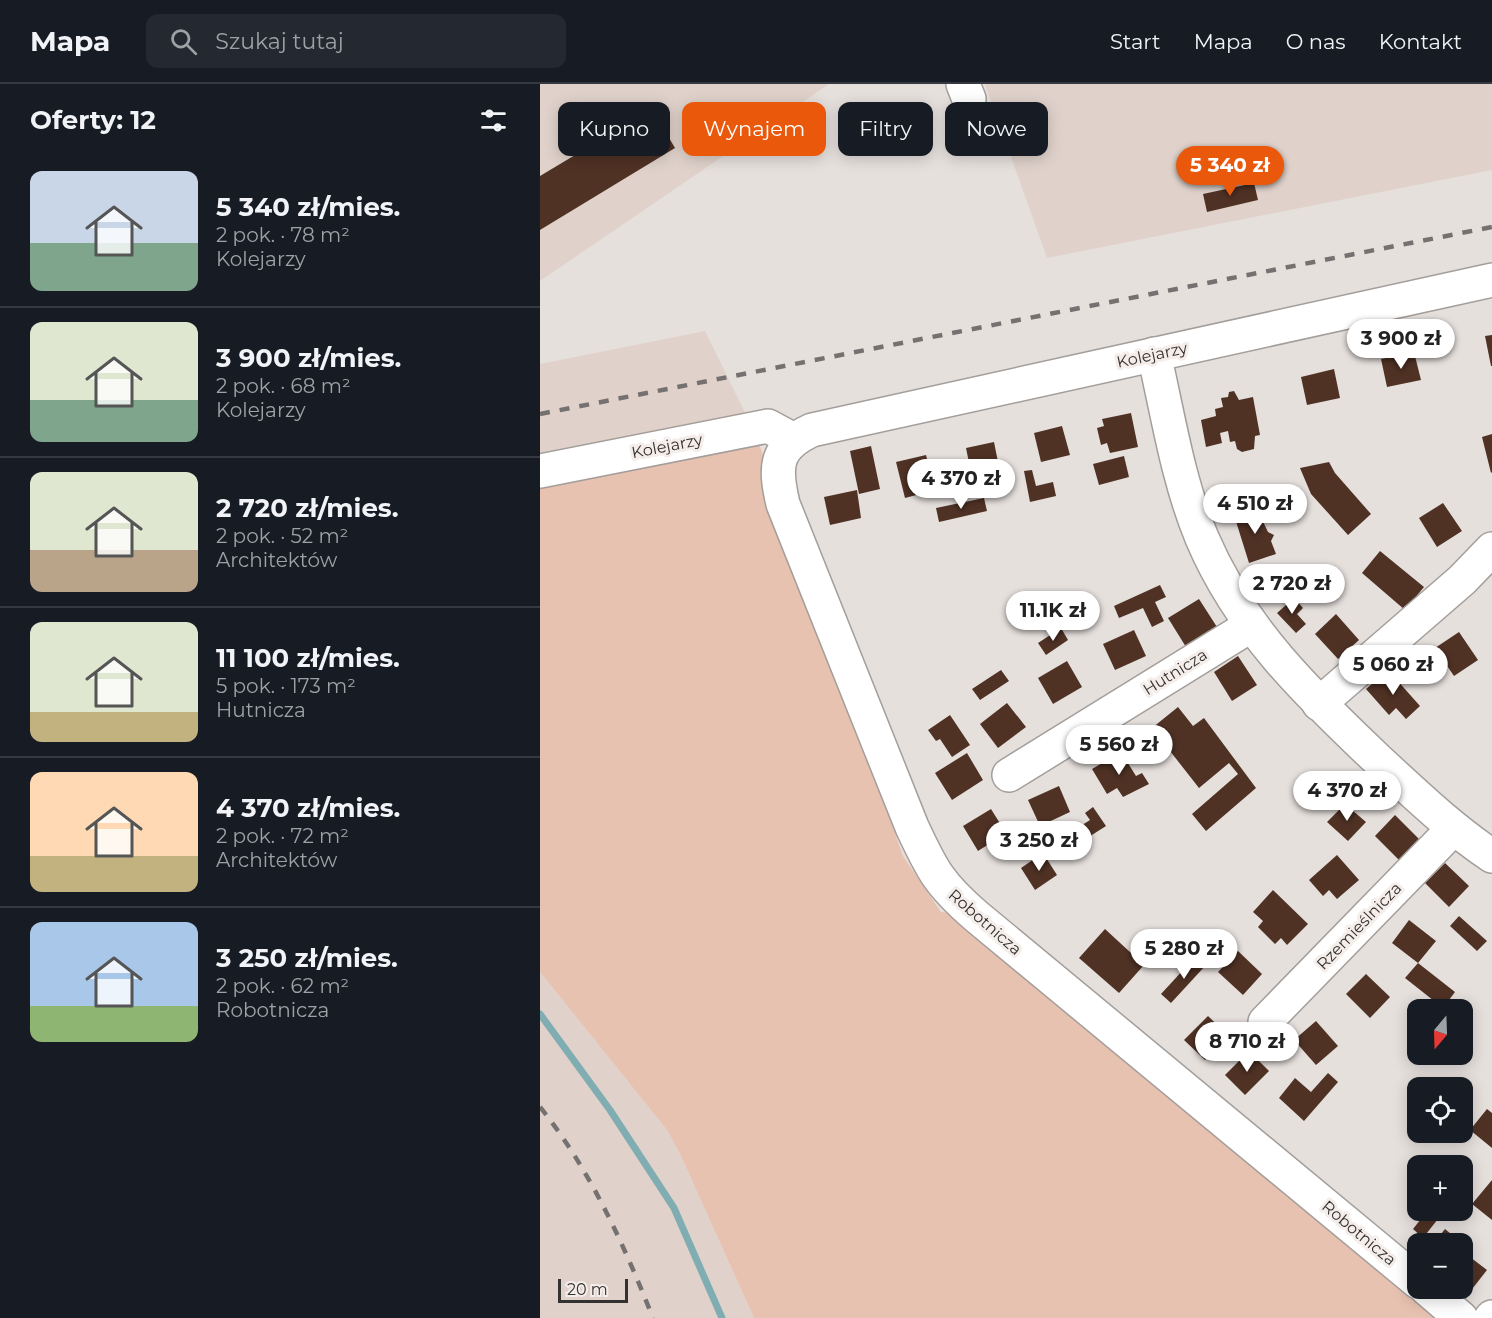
<!DOCTYPE html>
<html lang="pl">
<meta charset="utf-8">
<style>
:root{--surface:#171b24;--page:#242831;--text:#f1f3f6;--muted:#9ea1a6;--line:#363941;--accent:#ea580c}
body{margin:0;font-family:Montserrat,sans-serif;background:var(--page);color:var(--text);height:100vh;display:flex;flex-direction:column;font-size:22px;white-space:nowrap}
*{box-sizing:border-box;margin:0}
p{font-size:20px;color:var(--muted)}
.icon{flex:none;width:33px;height:33px;fill:none;stroke:currentColor;stroke-width:2;stroke-linecap:round;stroke-linejoin:round}
.map{position:relative;flex:1;overflow:hidden}
.drawer{display:flex;flex-direction:column;background:var(--surface);width:540px}
.drawer>*{flex:none}
.top-card{position:absolute;left:18px;top:18px;width:570px;height:54px;display:flex;gap:12px}
.needle{width:39px;rotate:199deg}
.tools{position:absolute;left:867px;top:915px;display:grid;gap:12px}
.tools a{display:grid;place-items:center;width:66px;height:66px;border-radius:12px;background:var(--surface);box-shadow:0 3px 15px #0003;font-size:30px}
.scale{position:absolute;left:18px;bottom:15px;width:70px;box-sizing:border-box;padding-left:6px;border:3px solid #343231;border-top:0;font-size:16px;line-height:21px;white-space:nowrap;color:#343231;-webkit-text-stroke:4px #f4edea;paint-order:stroke}
.price{position:absolute;translate:-50% -51px;padding:0 14px;border-radius:21px;background:#fff;color:#222;font-size:20px;line-height:39px;filter:drop-shadow(0 2px 3px #0008)}
.price::after{content:'';position:absolute;left:50%;top:36px;width:18px;height:14px;margin-left:-9px;background:inherit;clip-path:polygon(0 0,100% 0,50% 100%)}
.price.on{background:var(--accent);color:#fff}
ul{padding:0;list-style:none}
li{display:flex;align-items:center;gap:18px;height:150px;padding:0 30px}
li+li{border-top:2px solid var(--line)}
li span{display:grid;place-items:center;flex:none;width:168px;height:120px;border-radius:12px;color:#555}
li>.icon{margin-inline-start:auto}
span .icon{width:72px;height:72px;fill:#fffc;stroke-width:1}
li b{font-size:26px}
h2{display:flex;justify-content:space-between;align-items:center;height:72px;padding:0 30px;font-size:26px}
.tag{padding:0 21px;border-radius:12px;background:var(--surface);box-shadow:0 3px 15px #0003;font-size:21px;line-height:54px}
.tag.on{background:var(--accent);color:#fff}
header{display:flex;align-items:center;gap:36px;box-sizing:border-box;height:84px;padding:0 30px;background:var(--surface);border-bottom:2px solid var(--line)}
header strong{font-size:28px}
nav{display:flex;gap:33px;margin-inline-start:auto;font-size:21px}
.search{width:420px;height:54px;background:var(--page);display:flex;align-items:center;gap:15px;box-sizing:border-box;padding:0 21px;border-radius:12px;color:var(--muted);font-size:22px}
main{display:flex;flex:1;min-height:0}
.map>svg:first-child{display:block}
</style>
<header>
<strong>Mapa</strong>
<div class="search"><svg class="icon" aria-label="search" viewBox="0 0 24 24"><circle cx="10" cy="10" r="6"/><path d="M15 15l6 6"/></svg>Szukaj tutaj</div>
<nav><a>Start</a><a>Mapa</a><a>O nas</a><a>Kontakt</a></nav>
</header>
<main>
<section class="drawer">
<h2>Oferty: 12<svg class="icon" aria-label="filters" viewBox="0 0 24 24"><path d="M4 7h16M4 17h16"/><circle cx="9" cy="7" r="2"/><circle cx="15" cy="17" r="2"/></svg></h2>
<ul>
<li><span style="background:linear-gradient(#c9d6e8 60%,#7fa58c 0)"><svg class="icon" aria-label="home" viewBox="0 0 24 24"><path d="M3 11l9-7 9 7M6 9v11h12V9"/></svg></span><div><b>5 340 zł/mies.</b><p>2 pok. · 78 m²</p><p>Kolejarzy</p></div></li>
<li><span style="background:linear-gradient(#dfe7d0 65%,#7fa58c 0)"><svg class="icon" aria-label="home" viewBox="0 0 24 24"><path d="M3 11l9-7 9 7M6 9v11h12V9"/></svg></span><div><b>3 900 zł/mies.</b><p>2 pok. · 68 m²</p><p>Kolejarzy</p></div></li>
<li><span style="background:linear-gradient(#dfe7d0 65%,#b9a48a 0)"><svg class="icon" aria-label="home" viewBox="0 0 24 24"><path d="M3 11l9-7 9 7M6 9v11h12V9"/></svg></span><div><b>2 720 zł/mies.</b><p>2 pok. · 52 m²</p><p>Architektów</p></div></li>
<li><span style="background:linear-gradient(#dfe7d0 75%,#c2b280 0)"><svg class="icon" aria-label="home" viewBox="0 0 24 24"><path d="M3 11l9-7 9 7M6 9v11h12V9"/></svg></span><div><b>11 100 zł/mies.</b><p>5 pok. · 173 m²</p><p>Hutnicza</p></div></li>
<li><span style="background:linear-gradient(#ffd9b3 70%,#c2b280 0)"><svg class="icon" aria-label="home" viewBox="0 0 24 24"><path d="M3 11l9-7 9 7M6 9v11h12V9"/></svg></span><div><b>4 370 zł/mies.</b><p>2 pok. · 72 m²</p><p>Architektów</p></div></li>
<li><span style="background:linear-gradient(#a9c7e8 70%,#8fb573 0)"><svg class="icon" aria-label="home" viewBox="0 0 24 24"><path d="M3 11l9-7 9 7M6 9v11h12V9"/></svg></span><div><b>3 250 zł/mies.</b><p>2 pok. · 62 m²</p><p>Robotnicza</p></div></li>
</ul>
</section>
<div class="map">
<svg width="952" height="1234" viewBox="0 0 952 1234">
<rect width="100%" height="100%" fill="#e6e0dd"/>
<g fill="#e0d2cb">
<polygon points="0,0 289,0 0,197"/>
<polygon points="445,0 952,0 952,86 507,174"/>
<polygon points="165,247 216,351 0,398 0,280"/>
<polygon points="0,888 127,1046 141,1072 214,1234 0,1234"/>
</g>
<polygon fill="#e8c2b1" points="216,351 363,772 401,828 436,832 922,1234 214,1234 141,1072 127,1046 0,888 0,398"/>
<g fill="none" stroke-linecap="round" stroke-linejoin="round">
<polyline stroke="#7fadb1" stroke-width="7" points="0,930 70,1026 134,1124 182,1234"/>
</g>
<g fill="#503225">
<polygon points="112,25 135,64 0,146 0,92"/>
<polygon points="714,99 718,116 667,128 663,110"/>
<polygon points="952,251 952,282 951,282 945,252"/>
<polygon points="874,268 881,296 847,303 841,275"/>
<polygon points="794,285 800,314 767,321 761,293"/>
<polygon points="694,307 699,316 713,313 720,351 715,352 714,365 702,368 697,365 695,357 690,358 688,347 680,349 682,359 666,363 661,336 676,332 675,325 683,323 681,314 688,313 689,308"/>
<polygon points="591,329 598,363 570,369 567,359 561,361 557,344 564,342 562,335"/>
<polygon points="522,342 530,371 501,378 494,349"/>
<polygon points="952,350 952,388 951,389 942,353"/>
<polygon points="454,358 461,393 433,398 426,364"/>
<polygon points="331,362 340,405 319,410 310,367"/>
<polygon points="386,371 395,406 365,414 356,378"/>
<polygon points="584,372 589,393 559,401 553,380"/>
<polygon points="789,378 795,389 831,430 808,451 771,410 760,384"/>
<polygon points="492,386 496,402 513,398 516,412 490,418 484,387"/>
<polygon points="317,406 321,434 290,441 284,413"/>
<polygon points="444,414 447,427 399,438 396,424"/>
<polygon points="903,419 922,447 897,463 879,434"/>
<polygon points="716,423 728,448 734,451 731,457 736,470 709,479 694,431"/>
<polygon points="840,467 884,503 865,526 822,489"/>
<polygon points="620,501 626,513 615,518 624,537 612,543 603,524 579,534 574,522"/>
<polygon points="754,514 763,524 757,530 766,540 756,549 737,529"/>
<polygon points="659,515 677,543 646,563 628,534"/>
<polygon points="796,530 819,556 798,575 775,550"/>
<polygon points="521,544 528,556 506,571 498,559"/>
<polygon points="594,546 606,572 575,586 563,560"/>
<polygon points="919,548 938,576 914,592 895,564"/>
<polygon points="698,572 717,601 692,617 674,588"/>
<polygon points="527,577 542,603 513,620 498,594"/>
<polygon points="461,586 469,597 440,616 432,605"/>
<polygon points="848,586 880,622 866,635 856,624 849,631 826,605"/>
<polygon points="467,619 486,643 458,664 440,640"/>
<polygon points="638,623 653,642 664,634 716,704 666,747 652,730 698,690 689,679 659,704 612,644"/>
<polygon points="410,631 430,661 412,673 400,655 396,657 388,646"/>
<polygon points="581,668 596,692 602,689 609,700 583,713 577,704 567,710 552,685"/>
<polygon points="427,669 443,696 412,716 395,689"/>
<polygon points="519,702 530,728 500,742 488,716"/>
<polygon points="805,720 826,738 808,757 787,738"/>
<polygon points="553,723 566,742 544,756 536,745 550,736 545,729"/>
<polygon points="451,725 466,749 438,767 423,742"/>
<polygon points="855,731 879,755 859,776 835,752"/>
<polygon points="503,769 517,791 495,806 481,784"/>
<polygon points="797,771 819,796 797,815 789,806 783,812 769,796"/>
<polygon points="905,779 929,802 909,823 885,799"/>
<polygon points="733,806 768,840 747,861 741,854 735,860 718,843 723,837 713,828"/>
<polygon points="919,832 947,857 937,867 910,842"/>
<polygon points="869,836 896,857 878,879 915,908 903,924 865,894 878,879 852,859"/>
<polygon points="565,845 604,881 579,909 539,874"/>
<polygon points="698,867 722,890 703,911 678,888"/>
<polygon points="656,872 666,881 631,919 621,910"/>
<polygon points="826,890 850,913 830,934 806,910"/>
<polygon points="668,932 689,952 665,976 644,956"/>
<polygon points="776,937 798,962 776,981 754,956"/>
<polygon points="709,967 729,987 705,1011 685,991"/>
<polygon points="788,989 798,998 764,1037 739,1014 755,994 771,1008"/>
<polygon points="947,1025 952,1029 952,1064 930,1046"/>
<polygon points="952,1096 952,1136 932,1120"/>
<polygon points="888,1126 905,1126 883,1154 873,1145"/>
<polygon points="905,1145 923,1160 893,1160"/>
<polygon points="922,1167 947,1186 929,1209 922,1204"/>
</g>
<g fill="none" stroke-linecap="round" stroke-linejoin="round">
<g stroke="#a49e9b" stroke-width="36">
<g id="minor">
<polyline points="423,0 429,15"/>
<path d="M614,270c14,61 24,127 48,184 38,90 106,156 176,222 37,34 72,68 114,96"/>
<polyline points="0,387 228,342 252,355"/>
<polyline points="779,620 922,496 952,465"/>
<polyline points="469,691 710,542"/>
<polyline points="725,938 913,745"/>
<path d="M878,1198l-442,-366c-37,-32 -44,-46 -64,-89l-129,-323c-9,-38 -8,-57 29,-74l680,-150"/>
<polyline points="886,1204 921,1234"/>
<polyline points="951,1234 952,1233"/>
</g>
</g>
<use href="#minor" stroke="#fff" stroke-width="33"/>
<g stroke="#757170" stroke-width="4.5" stroke-dasharray="10 10" stroke-linecap="butt">
<polyline points="0,330 952,143"/>
<path d="M0,1023c50,62 84,138 113,211"/>
</g>
</g>
<g text-anchor="middle" dominant-baseline="central" stroke-width="6" stroke-linejoin="round" paint-order="stroke">
<g font-size="16" fill="#343231" stroke="#f4edea">
<text transform="translate(612 271) rotate(-12)">Kolejarzy</text>
<text transform="translate(127 362) rotate(-11)">Kolejarzy</text>
<text transform="translate(635 588) rotate(-32)">Hutnicza</text>
<text transform="translate(445 838) rotate(41)">Robotnicza</text>
<text transform="translate(819 842) rotate(-46)">Rzemieślnicza</text>
<text transform="translate(819 1149) rotate(40)">Robotnicza</text>
</g>
</g>
</svg>
<div class="tools">
<a><svg class="needle" viewBox="-14 -14 28 28"><path d="M0-13l5 13h-10z" fill="#e53935"/><path d="M0 13l5-13h-10z" fill="#9ea1a6"/></svg></a>
<a><svg class="icon" aria-label="locate" viewBox="0 0 24 24"><circle cx="12" cy="12" r="6"/><path d="M12 2v4M12 18v4M2 12h4M18 12h4"/></svg></a>
<a>+</a>
<a>−</a>
</div>
<div class="scale">20 m</div>
<b class="price on" style="left:690px;top:113px">5 340 zł</b>
<b class="price" style="left:861px;top:286px">3 900 zł</b>
<b class="price" style="left:421px;top:426px">4 370 zł</b>
<b class="price" style="left:715px;top:451px">4 510 zł</b>
<b class="price" style="left:752px;top:531px">2 720 zł</b>
<b class="price" style="left:513px;top:558px">11.1K zł</b>
<b class="price" style="left:853px;top:612px">5 060 zł</b>
<b class="price" style="left:579px;top:692px">5 560 zł</b>
<b class="price" style="left:807px;top:738px">4 370 zł</b>
<b class="price" style="left:499px;top:788px">3 250 zł</b>
<b class="price" style="left:644px;top:896px">5 280 zł</b>
<b class="price" style="left:707px;top:989px">8 710 zł</b>
<div class="top-card">
<a class="tag">Kupno</a>
<a class="tag on">Wynajem</a>
<a class="tag">Filtry</a>
<a class="tag">Nowe</a>
</div>
</div>
</main>
